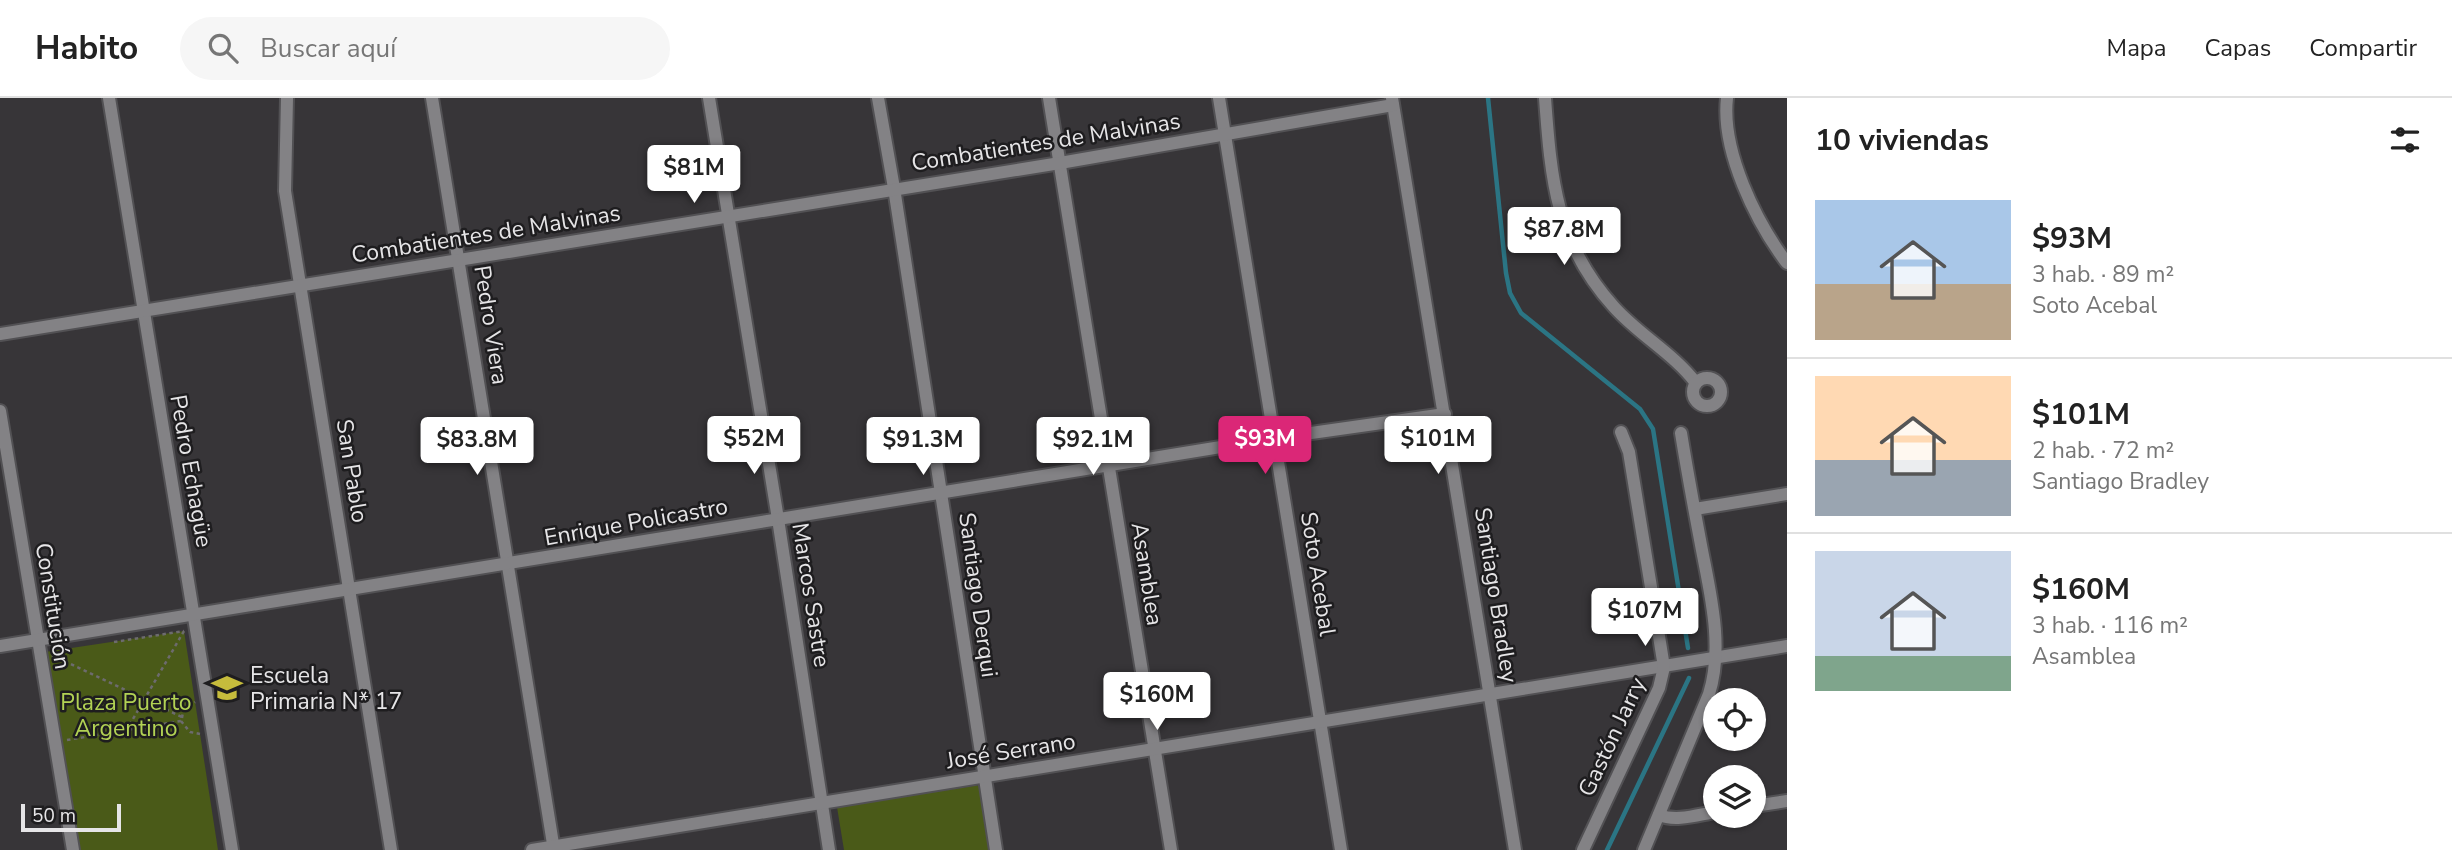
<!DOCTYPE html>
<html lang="es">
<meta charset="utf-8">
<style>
:root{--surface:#fff;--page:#f6f6f6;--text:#222;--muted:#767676;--line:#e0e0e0;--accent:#db2777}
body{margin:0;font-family:"Nunito Sans",sans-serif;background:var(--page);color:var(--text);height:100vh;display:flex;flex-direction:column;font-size:26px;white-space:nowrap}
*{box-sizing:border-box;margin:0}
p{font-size:23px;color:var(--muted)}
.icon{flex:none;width:38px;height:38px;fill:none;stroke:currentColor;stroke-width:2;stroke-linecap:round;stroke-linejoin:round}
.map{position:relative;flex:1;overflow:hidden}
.side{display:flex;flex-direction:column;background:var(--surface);width:665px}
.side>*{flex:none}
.buttons{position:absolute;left:1703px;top:590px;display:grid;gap:14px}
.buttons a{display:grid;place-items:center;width:63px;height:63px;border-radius:50%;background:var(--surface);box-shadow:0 2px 5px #0004;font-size:35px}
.scale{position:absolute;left:21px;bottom:18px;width:100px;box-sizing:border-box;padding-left:7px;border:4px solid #e6e5e7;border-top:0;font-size:19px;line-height:24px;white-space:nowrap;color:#e6e5e7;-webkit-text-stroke:5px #1e1d1f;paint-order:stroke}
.price{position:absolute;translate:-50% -60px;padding:0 16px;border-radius:7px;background:#fff;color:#222;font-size:23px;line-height:46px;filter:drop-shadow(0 2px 4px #0008)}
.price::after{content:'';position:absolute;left:50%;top:42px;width:21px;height:16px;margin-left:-10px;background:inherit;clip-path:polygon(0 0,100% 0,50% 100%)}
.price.current{background:var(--accent);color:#fff}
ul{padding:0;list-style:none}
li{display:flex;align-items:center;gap:21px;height:175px;padding:0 28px}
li+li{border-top:2px solid var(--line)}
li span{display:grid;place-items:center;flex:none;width:196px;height:140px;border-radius:0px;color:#555}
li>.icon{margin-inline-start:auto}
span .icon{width:84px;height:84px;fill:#fffc;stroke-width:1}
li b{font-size:30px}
h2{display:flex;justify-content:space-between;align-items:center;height:84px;padding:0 28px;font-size:30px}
header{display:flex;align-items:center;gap:42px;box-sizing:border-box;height:98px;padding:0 35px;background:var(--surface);border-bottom:2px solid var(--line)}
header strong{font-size:33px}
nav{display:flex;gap:38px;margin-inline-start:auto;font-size:24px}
.search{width:490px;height:63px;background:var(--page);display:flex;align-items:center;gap:18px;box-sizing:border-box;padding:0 24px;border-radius:38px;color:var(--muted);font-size:26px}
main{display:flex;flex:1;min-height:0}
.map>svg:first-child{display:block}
</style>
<header>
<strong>Habito</strong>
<div class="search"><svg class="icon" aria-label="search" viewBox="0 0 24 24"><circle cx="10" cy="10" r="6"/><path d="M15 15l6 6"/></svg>Buscar aquí</div>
<nav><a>Mapa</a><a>Capas</a><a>Compartir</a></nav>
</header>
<main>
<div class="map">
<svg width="1787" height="752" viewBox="0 0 1787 752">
<rect width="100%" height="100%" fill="#373538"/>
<g fill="#4a5a18">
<polygon points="184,533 218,752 80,752 45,554"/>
<polygon points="980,687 989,752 844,752 837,709"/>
</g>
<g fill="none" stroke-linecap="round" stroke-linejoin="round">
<g stroke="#2b7584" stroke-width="4.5">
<polyline points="1488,0 1506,175 1510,195 1521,215 1640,311 1653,331 1688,550"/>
<polyline points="1607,752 1689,580"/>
</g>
<g stroke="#525154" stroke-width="16">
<g id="minor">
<polyline points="109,0 232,752"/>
<polyline points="287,0 285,93 391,752"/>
<polyline points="432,0 554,752"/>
<polyline points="709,0 778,421 829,752"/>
<polyline points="878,0 894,90 996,752"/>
<polyline points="1049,0 1171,752"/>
<polyline points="1219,0 1341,752"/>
<polyline points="1392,0 1515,752"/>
<path d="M1545,0c6,82 11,145 69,209 25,28 59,46 82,76"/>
<path d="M1727,0c-6,53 29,124 60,165"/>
<polyline points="0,236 1060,65 1393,7"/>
<circle cx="1707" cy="294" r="14"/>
<polyline points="0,313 73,752"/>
<polyline points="1695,411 1787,396"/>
<polyline points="0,548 1276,340 1445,316"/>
<polyline points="1754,708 1787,703"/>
<path d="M1659,717c17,7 38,0 56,-3"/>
<polyline points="532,752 1787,548"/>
<polyline points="1583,752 1659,590 1664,569 1629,354 1621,334"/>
<path d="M1644,752l65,-156c15,-48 1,-101 -8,-149 -7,-37 -14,-75 -20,-112"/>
</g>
</g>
<g stroke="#6d6b6e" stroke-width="2.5" stroke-dasharray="3.5 3.5" stroke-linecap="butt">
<polyline points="114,544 184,533"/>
<polyline points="52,557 182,619"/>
<polyline points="182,620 183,614 195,604"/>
<polyline points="181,623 190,634 200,636"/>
<polyline points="126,633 184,533"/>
<polyline points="67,642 181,623"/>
</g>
<use href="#minor" stroke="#838285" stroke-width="12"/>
</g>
<defs>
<g id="school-bare" transform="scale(2.415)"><path d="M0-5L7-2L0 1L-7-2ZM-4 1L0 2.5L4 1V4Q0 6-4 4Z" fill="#c6bc3c" stroke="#1e1d1f" stroke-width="2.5" paint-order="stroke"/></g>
</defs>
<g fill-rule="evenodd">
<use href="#school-bare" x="227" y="590"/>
</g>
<g text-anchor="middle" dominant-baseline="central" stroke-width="5" stroke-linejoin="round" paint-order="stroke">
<g font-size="23" fill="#e6e5e7" stroke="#1e1d1f">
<text transform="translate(1046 44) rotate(-9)">Combatientes de Malvinas</text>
<text transform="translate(486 136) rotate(-9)">Combatientes de Malvinas</text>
<text transform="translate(491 227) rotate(81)">Pedro Viera</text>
<text transform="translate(191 373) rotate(80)">Pedro Echagüe</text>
<text transform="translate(352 373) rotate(81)">San Pablo</text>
<text transform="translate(636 424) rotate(-10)">Enrique Policastro</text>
<text transform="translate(1147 476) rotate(81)">Asamblea</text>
<text transform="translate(1318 476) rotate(81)">Soto Acebal</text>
<text transform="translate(811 497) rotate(81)">Marcos Sastre</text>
<text transform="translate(978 497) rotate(82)">Santiago Derqui</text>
<text transform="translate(1496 497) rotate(81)">Santiago Bradley</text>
<text transform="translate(53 508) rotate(81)">Constitución</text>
<text transform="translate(1612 639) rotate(-65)">Gastón Jarry</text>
<text transform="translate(1011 653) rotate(-9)">José Serrano</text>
</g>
<g font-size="23" fill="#e6e5e7" stroke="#1e1d1f" text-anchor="start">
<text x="250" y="577">Escuela<tspan x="250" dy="26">Primaria N* 17</tspan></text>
</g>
<g font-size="23" fill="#b2d254" stroke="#1e1d1f">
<text x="126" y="604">Plaza Puerto<tspan x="126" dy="26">Argentino</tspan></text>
</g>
</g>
</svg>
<div class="buttons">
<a><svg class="icon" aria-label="locate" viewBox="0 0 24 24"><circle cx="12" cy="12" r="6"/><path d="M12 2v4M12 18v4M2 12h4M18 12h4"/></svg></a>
<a><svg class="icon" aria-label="layers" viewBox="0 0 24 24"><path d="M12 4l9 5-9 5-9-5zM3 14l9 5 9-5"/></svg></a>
</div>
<div class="scale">50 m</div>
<b class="price" style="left:694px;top:107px">$81M</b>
<b class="price" style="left:1564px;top:169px">$87.8M</b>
<b class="price" style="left:754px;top:378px">$52M</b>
<b class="price current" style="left:1265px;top:378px">$93M</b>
<b class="price" style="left:1438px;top:378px">$101M</b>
<b class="price" style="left:477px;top:379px">$83.8M</b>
<b class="price" style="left:923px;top:379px">$91.3M</b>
<b class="price" style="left:1093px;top:379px">$92.1M</b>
<b class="price" style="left:1645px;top:550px">$107M</b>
<b class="price" style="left:1157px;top:634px">$160M</b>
</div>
<section class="side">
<h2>10 viviendas<svg class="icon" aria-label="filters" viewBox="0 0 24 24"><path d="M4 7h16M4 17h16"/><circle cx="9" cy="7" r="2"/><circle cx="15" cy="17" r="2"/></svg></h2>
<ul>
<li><span style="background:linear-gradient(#a9c7e8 60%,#b9a48a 0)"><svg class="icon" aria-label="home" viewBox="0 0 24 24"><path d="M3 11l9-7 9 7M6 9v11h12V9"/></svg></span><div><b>$93M</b><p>3 hab. · 89 m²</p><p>Soto Acebal</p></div></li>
<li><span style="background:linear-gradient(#ffd9b3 60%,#9aa5b1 0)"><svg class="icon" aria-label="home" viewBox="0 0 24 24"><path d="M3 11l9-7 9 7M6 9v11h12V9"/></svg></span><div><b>$101M</b><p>2 hab. · 72 m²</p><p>Santiago Bradley</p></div></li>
<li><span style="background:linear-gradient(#c9d6e8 75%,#7fa58c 0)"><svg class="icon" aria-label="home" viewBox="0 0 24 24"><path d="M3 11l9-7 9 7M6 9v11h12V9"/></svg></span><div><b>$160M</b><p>3 hab. · 116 m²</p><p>Asamblea</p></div></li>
</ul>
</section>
</main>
